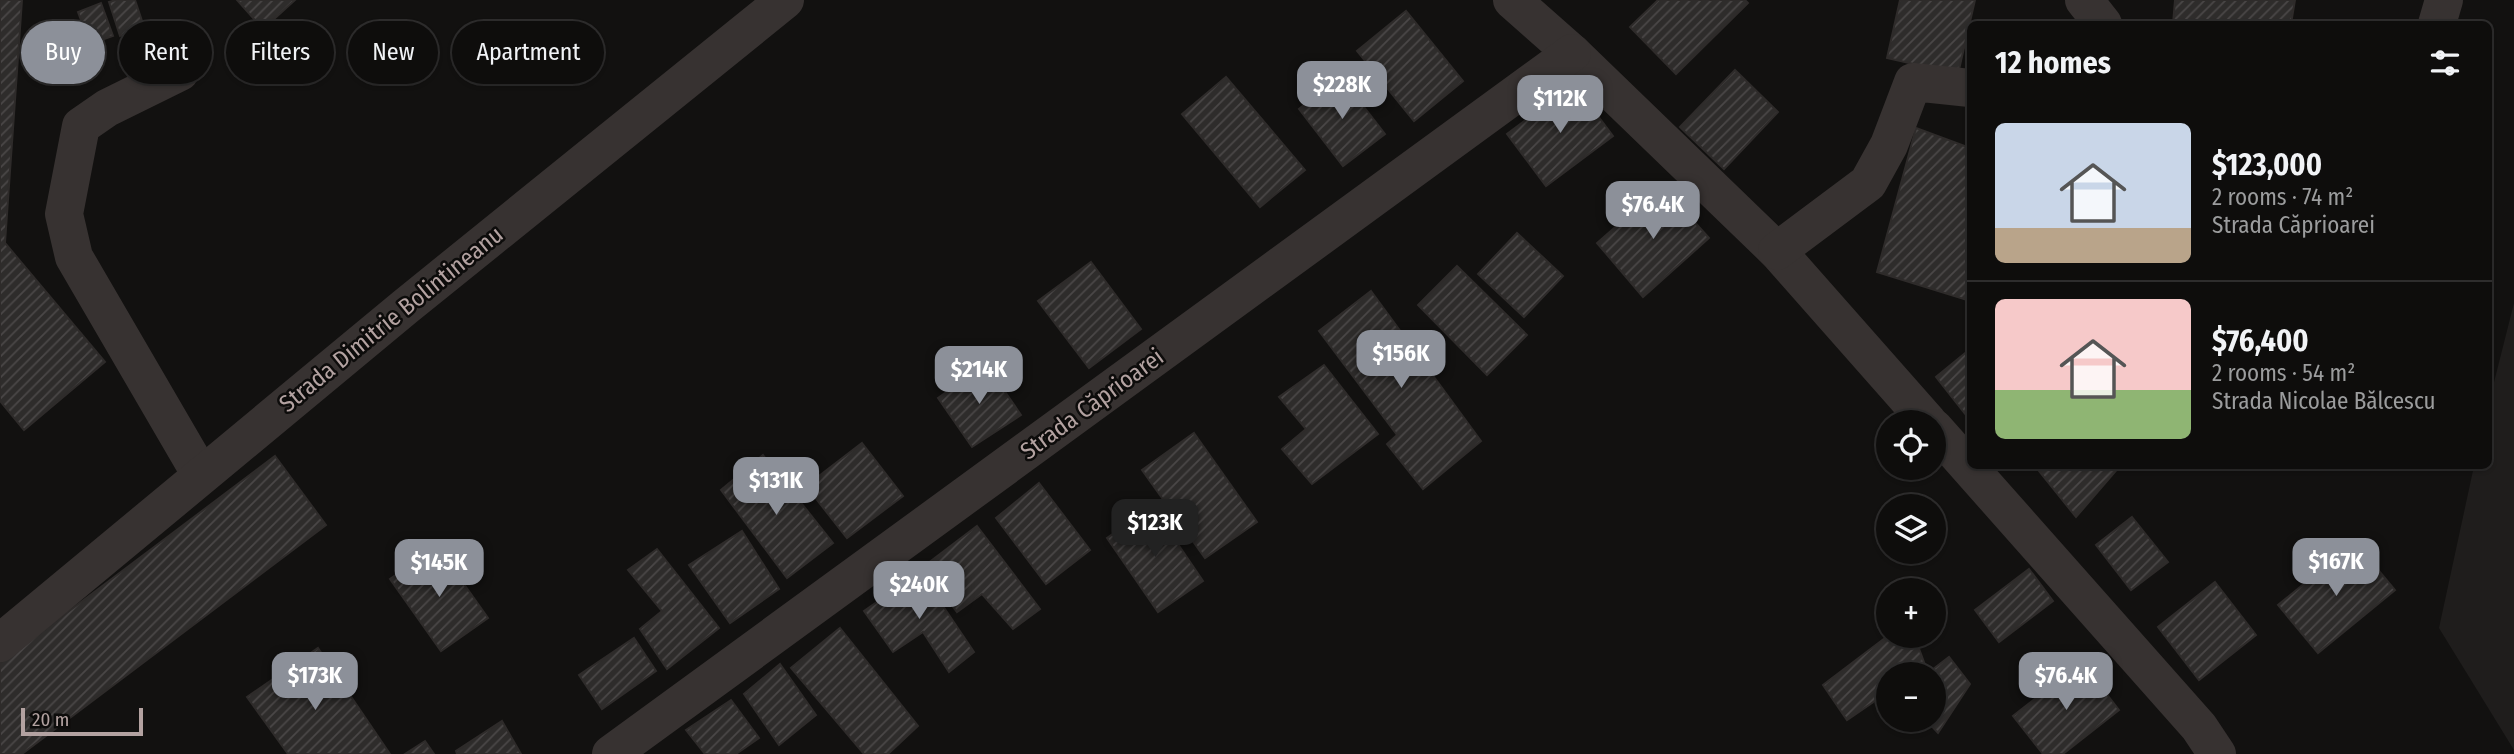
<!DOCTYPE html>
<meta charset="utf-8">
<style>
:root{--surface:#0e0d0c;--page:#1c1b1a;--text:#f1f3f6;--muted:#9b9c9d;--line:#2e2d2d;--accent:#8c9099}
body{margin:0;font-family:"Fira Sans Condensed",sans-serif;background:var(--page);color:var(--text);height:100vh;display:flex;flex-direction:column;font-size:26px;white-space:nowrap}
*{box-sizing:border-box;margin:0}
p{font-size:23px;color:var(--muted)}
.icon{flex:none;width:38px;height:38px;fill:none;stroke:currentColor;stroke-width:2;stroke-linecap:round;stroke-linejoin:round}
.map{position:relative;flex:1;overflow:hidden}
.details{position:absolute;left:1967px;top:21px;width:525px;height:448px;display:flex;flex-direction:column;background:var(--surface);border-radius:10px;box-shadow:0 2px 5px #0004,0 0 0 2px var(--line)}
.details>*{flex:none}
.hud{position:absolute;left:21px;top:21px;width:665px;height:63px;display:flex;gap:14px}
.tools{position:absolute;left:1876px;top:410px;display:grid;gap:14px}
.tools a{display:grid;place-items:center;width:70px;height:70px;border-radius:50%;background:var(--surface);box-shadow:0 2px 5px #0004,0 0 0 2px var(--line);font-size:35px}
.scale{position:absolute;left:21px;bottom:18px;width:122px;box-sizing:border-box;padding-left:7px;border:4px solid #b3a2a1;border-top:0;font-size:19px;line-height:24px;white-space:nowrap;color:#b3a2a1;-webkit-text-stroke:5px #0d0c0b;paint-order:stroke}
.price{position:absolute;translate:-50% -60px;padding:0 16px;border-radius:14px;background:var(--accent);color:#fff;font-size:23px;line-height:46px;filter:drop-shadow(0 2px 4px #0008)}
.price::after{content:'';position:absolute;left:50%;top:42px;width:21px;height:16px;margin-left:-10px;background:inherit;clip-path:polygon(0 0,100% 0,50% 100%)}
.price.on{background:#222;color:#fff}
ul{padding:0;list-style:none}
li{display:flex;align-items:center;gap:21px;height:175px;padding:0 28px}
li+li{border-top:2px solid var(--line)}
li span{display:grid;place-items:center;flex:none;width:196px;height:140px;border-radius:10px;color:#555}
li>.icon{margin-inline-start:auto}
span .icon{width:84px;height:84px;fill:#fffc;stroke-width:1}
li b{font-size:30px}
h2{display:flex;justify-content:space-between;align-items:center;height:84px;padding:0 28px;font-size:30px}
.tag{padding:0 24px;border-radius:32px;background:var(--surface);box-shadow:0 2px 5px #0004,0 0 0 2px var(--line);font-size:24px;line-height:63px}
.tag.on{background:var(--accent);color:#fff}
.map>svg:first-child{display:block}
</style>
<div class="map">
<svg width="2514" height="754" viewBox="0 0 2514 754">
<defs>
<pattern id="building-hatch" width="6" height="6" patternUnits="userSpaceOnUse" patternTransform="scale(1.75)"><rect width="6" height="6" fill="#2e2c2b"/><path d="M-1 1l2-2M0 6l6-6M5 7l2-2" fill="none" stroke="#4a4747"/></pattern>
</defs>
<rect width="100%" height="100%" fill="#121110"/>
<polygon fill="#1f1d1c" points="2514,303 2514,750 2439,628 2474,466 2488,466 2489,402"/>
<g fill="url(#building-hatch)" stroke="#2e2b2a" stroke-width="2">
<polygon points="0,0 22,0 5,243 105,362 24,430 0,401"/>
<polygon points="116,0 135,0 144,27 120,36 109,2"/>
<polygon points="237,0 295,0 263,29"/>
<polygon points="1658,0 1745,0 1748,3 1676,74 1630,27"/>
<polygon points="1900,0 1975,0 1958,74 1887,58"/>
<polygon points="2175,0 2295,0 2291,24 2173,24"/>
<polygon points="101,3 113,36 90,44 78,12"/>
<polygon points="1406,11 1463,81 1414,121 1357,51"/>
<polygon points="1735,70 1778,112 1724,169 1680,127"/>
<polygon points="1340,76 1385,134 1343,166 1299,109"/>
<polygon points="1226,77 1305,170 1260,207 1182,114"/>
<polygon points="1574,84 1613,136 1546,186 1507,134"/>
<polygon points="1916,128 1970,148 1970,301 1877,272"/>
<polygon points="1662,186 1709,238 1643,297 1597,243"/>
<polygon points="1517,233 1563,276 1524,317 1478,274"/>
<polygon points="1091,262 1141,329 1089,368 1038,301"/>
<polygon points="1457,266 1527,335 1487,375 1418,305"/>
<polygon points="1371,291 1481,441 1423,489 1387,444 1397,435 1319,331"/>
<polygon points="1970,349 1970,411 1966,415 1936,377"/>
<polygon points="986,364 1021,415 972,447 938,398"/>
<polygon points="1324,365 1378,434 1312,484 1282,449 1306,429 1279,397"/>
<polygon points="1194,433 1257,522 1205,558 1142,470"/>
<polygon points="862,443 903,496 847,538 806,486"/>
<polygon points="763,455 833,543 787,578 721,490"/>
<polygon points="275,456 326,525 22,754 0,754 0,663"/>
<polygon points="2035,466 2120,466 2076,517"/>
<polygon points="1039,483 1090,550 1046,584 996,518"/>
<polygon points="1152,506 1203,581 1158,612 1107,538"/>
<polygon points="2132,517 2168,562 2131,590 2096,545"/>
<polygon points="977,526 1040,609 1013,629 982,594 957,612 923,567"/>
<polygon points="742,531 779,589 730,623 689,565"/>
<polygon points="2355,542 2395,590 2318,653 2278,605"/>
<polygon points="437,546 488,618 441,651 390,579"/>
<polygon points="657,549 719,628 667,669 640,629 662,611 628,570"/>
<polygon points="2029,569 2053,601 1999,642 1975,610"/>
<polygon points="920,572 974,652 949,672 923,632 893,652 864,611"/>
<polygon points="2215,582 2256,635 2199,680 2158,627"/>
<polygon points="840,628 918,726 888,754 864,754 791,668"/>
<polygon points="1889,635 1914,635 1928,673 1949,657 1970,684 1938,733 1925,719 1934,719 1934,674 1888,674 1888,692 1847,720 1823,685"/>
<polygon points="634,638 656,671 602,709 579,675"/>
<polygon points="318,648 390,754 288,754 247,697"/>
<polygon points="2082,662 2119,710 2063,754 2043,754 2013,716"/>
<polygon points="780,664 816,715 779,745 744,694"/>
<polygon points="731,700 759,738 736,754 705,754 686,730"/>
<polygon points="502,721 521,754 457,754 456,751"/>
<polygon points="425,741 434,754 405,754"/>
</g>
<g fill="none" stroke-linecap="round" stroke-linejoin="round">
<g stroke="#373231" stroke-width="38">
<polyline points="1512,0 1572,53 1777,251 1928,422"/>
<polyline points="2084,0 2103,24"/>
<polyline points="2437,24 2444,0"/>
<polyline points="180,72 107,108 81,126 64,214 74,257 201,475"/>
<polyline points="1777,251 1868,183 1889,145 1913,82 1970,88"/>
<polyline points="1934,428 2199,727 2217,754"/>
<polyline points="0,643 405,307 785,0"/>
<polyline points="611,754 1572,53"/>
</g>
</g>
<g text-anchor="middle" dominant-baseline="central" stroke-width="5" stroke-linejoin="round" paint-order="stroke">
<g font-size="24" fill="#b3a2a1" stroke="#0d0c0b">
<text transform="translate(391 319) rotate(-39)">Strada Dimitrie Bolintineanu</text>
<text transform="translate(1092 404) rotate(-36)">Strada Căprioarei</text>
</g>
</g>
</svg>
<div class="tools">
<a><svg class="icon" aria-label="locate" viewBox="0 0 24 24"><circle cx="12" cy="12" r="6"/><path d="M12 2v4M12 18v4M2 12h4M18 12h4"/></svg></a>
<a><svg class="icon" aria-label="layers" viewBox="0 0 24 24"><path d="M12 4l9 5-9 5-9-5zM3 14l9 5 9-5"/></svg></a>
<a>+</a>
<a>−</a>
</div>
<div class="scale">20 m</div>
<b class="price" style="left:1342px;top:121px">$228K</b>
<b class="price" style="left:1560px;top:135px">$112K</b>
<b class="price" style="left:1653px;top:241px">$76.4K</b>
<b class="price" style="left:1401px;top:390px">$156K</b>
<b class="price" style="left:979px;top:406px">$214K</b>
<b class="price" style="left:776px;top:517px">$131K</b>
<b class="price on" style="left:1155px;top:559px">$123K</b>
<b class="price" style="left:2336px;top:598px">$167K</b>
<b class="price" style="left:439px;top:599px">$145K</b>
<b class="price" style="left:919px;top:621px">$240K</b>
<b class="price" style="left:315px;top:712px">$173K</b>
<b class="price" style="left:2066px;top:712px">$76.4K</b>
<div class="hud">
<a class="tag on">Buy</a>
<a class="tag">Rent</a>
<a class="tag">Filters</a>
<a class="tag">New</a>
<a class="tag">Apartment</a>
</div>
<section class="details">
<h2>12 homes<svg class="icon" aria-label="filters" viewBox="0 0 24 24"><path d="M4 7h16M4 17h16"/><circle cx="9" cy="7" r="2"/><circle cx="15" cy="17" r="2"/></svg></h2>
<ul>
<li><span style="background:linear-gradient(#c9d6e8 75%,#b9a48a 0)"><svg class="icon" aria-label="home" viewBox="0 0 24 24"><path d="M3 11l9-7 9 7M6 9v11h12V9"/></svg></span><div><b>$123,000</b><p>2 rooms · 74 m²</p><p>Strada Căprioarei</p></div></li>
<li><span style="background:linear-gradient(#f6c9c9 65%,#8fb573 0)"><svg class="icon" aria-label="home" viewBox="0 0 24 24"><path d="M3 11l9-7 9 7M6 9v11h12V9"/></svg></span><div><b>$76,400</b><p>2 rooms · 54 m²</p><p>Strada Nicolae Bălcescu</p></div></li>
</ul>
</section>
</div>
